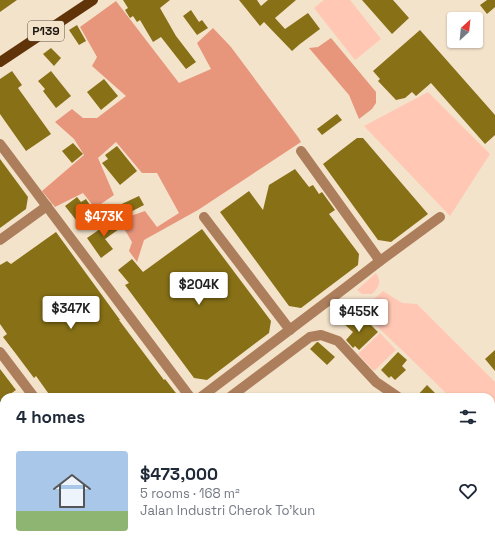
<!DOCTYPE html>
<meta charset="utf-8">
<style>
:root{--surface:#fff;--page:#f2f2f3;--text:#1f2937;--muted:#747a83;--line:#e0e1e3;--accent:#ea580c}
body{margin:0;font-family:"Space Grotesk",sans-serif;background:var(--page);color:var(--text);height:100vh;display:flex;flex-direction:column;font-size:15px;white-space:nowrap}
*{box-sizing:border-box;margin:0}
p{font-size:13px;color:var(--muted)}
.icon{flex:none;width:22px;height:22px;fill:none;stroke:currentColor;stroke-width:2;stroke-linecap:round;stroke-linejoin:round}
.map{position:relative;flex:1;overflow:hidden}
.sheet{position:absolute;left:0px;top:393px;width:495px;height:156px;display:flex;flex-direction:column;background:var(--surface);border-radius:12px 12px 0 0;box-shadow:0 1px 3px #0004}
.sheet>*{flex:none}
.needle{width:26px;rotate:27deg}
.tools{position:absolute;left:447px;top:12px;display:grid;gap:8px}
.tools a{display:grid;place-items:center;width:36px;height:36px;border-radius:4px;background:var(--surface);box-shadow:0 1px 3px #0004;font-size:20px}
.price{position:absolute;translate:-50% -34px;padding:0 9px;border-radius:4px;background:#fff;color:#222;font-size:13px;line-height:26px;filter:drop-shadow(0 1px 2px #0008)}
.price::after{content:'';position:absolute;left:50%;top:24px;width:12px;height:9px;margin-left:-6px;background:inherit;clip-path:polygon(0 0,100% 0,50% 100%)}
.price.on{background:var(--accent);color:#fff}
ul{padding:0;list-style:none}
li{display:flex;align-items:center;gap:12px;height:100px;padding:0 16px}
li+li{border-top:1px solid var(--line)}
li span{display:grid;place-items:center;flex:none;width:112px;height:80px;border-radius:4px;color:#555}
li>.icon{margin-inline-start:auto}
span .icon{width:48px;height:48px;fill:#fffc;stroke-width:1}
li b{font-size:17px}
h2{display:flex;justify-content:space-between;align-items:center;height:48px;padding:0 16px;font-size:17px}
.map>svg:first-child{display:block}
</style>
<div class="map">
<svg width="495" height="549" viewBox="0 0 495 549">
<rect width="100%" height="100%" fill="#f4e3cb"/>
<g fill="#ffc7b4">
<polygon points="324,0 350,0 381,39 355,60 314,8"/>
<polygon points="428,92 490,154 450,216 364,126"/>
<path d="M376,273c6,9 3,14 -4,21h-10l-5,-4z"/>
<polygon points="383,291 402,303 417,304 495,382 495,442 491,438 491,397 450,397 404,352 365,315 345,306 353,300 359,306 365,307"/>
<polygon points="380,333 396,350 374,371 358,354"/>
</g>
<g fill="#e7967c">
<polygon points="116,1 179,83 211,69 197,43 213,28 231,47 298,137 301,142 198,210 144,240 137,262 129,251 132,242 119,220 145,211 157,227 179,213 157,173 142,173 116,142 98,158 114,195 95,208 83,193 55,207 42,191 84,155 74,139 55,122 72,109 83,118 97,118 126,96 92,66 97,57 80,27"/>
<polygon points="331,38 376,92 376,103 372,109 359,119 349,95 309,48 318,47"/>
</g>
<g fill="none" stroke-linecap="round" stroke-linejoin="round">
<g stroke="#a9af5d" stroke-width="3">
<polyline points="410,545 415,549"/>
<polyline points="77,549 82,545"/>
</g>
</g>
<g fill="#877016">
<polygon points="0,0 17,0 0,12"/>
<polygon points="123,0 170,0 160,8 176,36 196,62 186,69 161,37 153,42 140,20 137,22 133,16 130,18 125,10 128,8"/>
<polygon points="239,0 257,0 261,6 268,0 296,0 275,18 285,29 308,13 320,29 300,44 292,51 264,22 260,26"/>
<polygon points="362,0 393,0 409,18 392,34"/>
<polygon points="487,0 495,0 495,7 487,14 480,5"/>
<polygon points="191,10 199,22 202,20 208,28 197,35 183,16"/>
<polygon points="77,25 86,41 79,45 69,30"/>
<polygon points="420,30 495,115 495,135 485,144 431,83 416,96 412,92 405,98 396,100 378,81 380,79 373,71"/>
<polygon points="51,48 61,58 54,66 43,54"/>
<polygon points="12,71 22,85 18,88 51,134 26,151 0,114 0,79"/>
<polygon points="51,71 71,96 56,108 43,91 45,89 38,81"/>
<polygon points="104,79 118,96 101,110 87,92"/>
<polygon points="337,114 342,120 322,135 317,129"/>
<polygon points="357,138 363,138 404,186 428,214 391,242 378,240 323,164"/>
<polygon points="73,143 83,154 72,163 62,151"/>
<polygon points="117,146 137,171 120,185 102,163 108,159 105,155"/>
<polygon points="0,159 28,197 26,209 0,228"/>
<polygon points="295,169 309,187 313,185 319,194 322,192 335,210 329,214 359,254 358,265 301,308 289,306 220,212 249,191 263,210 269,185"/>
<polygon points="139,196 144,205 119,218 113,208"/>
<polygon points="77,197 81,202 86,199 92,208 76,220 65,206"/>
<polygon points="116,218 122,227 105,239 113,249 101,258 87,238"/>
<polygon points="202,229 271,321 269,333 207,380 194,378 125,285 129,283 118,270 132,259 143,272"/>
<polygon points="56,232 120,320 119,320 164,380 165,379 179,397 51,397 36,376 34,378 16,354 3,337 7,334 0,324 0,265 7,261 11,264"/>
<polygon points="351,315 361,325 366,320 378,332 359,350 355,346 353,348 346,340 353,332 343,323"/>
<polygon points="317,342 318,342 335,357 327,365 310,349"/>
<polygon points="495,350 495,371 485,359"/>
<polygon points="398,352 407,360 402,366 406,370 395,380 391,376 389,378 381,370"/>
<polygon points="0,369 16,390 6,397 4,397 4,399 0,402"/>
<polygon points="427,385 439,397 416,397"/>
</g>
<g fill="none" stroke-linecap="round" stroke-linejoin="round">
<g stroke="#ac7e5c" stroke-width="10">
<polyline points="0,144 190,397"/>
<polyline points="301,151 380,261"/>
<polyline points="204,217 290,330"/>
<polyline points="0,240 47,206"/>
<polyline points="0,352 34,397"/>
<polyline points="201,397 345,288 380,261 440,217"/>
<polyline points="230,397 310,337 321,335 338,341 376,382 398,397"/>
<polyline points="491,480 495,483"/>
<polyline points="134,545 138,549"/>
<polyline points="231,545 235,549"/>
<polyline points="32,549 38,545"/>
<polyline points="250,549 254,545"/>
<polyline points="354,549 359,545"/>
</g>
<polyline stroke="#613308" stroke-width="10" points="0,62 93,0"/>
</g>
<g text-anchor="middle" dominant-baseline="central" stroke-width="3" stroke-linejoin="round" paint-order="stroke">
<rect fill="#f4e3cb" stroke="#5e5447" stroke-width="1" x="28" y="21" width="36" height="20" rx="3"/>
<g font-size="12" font-weight="bold" fill="#1d170f">
<text x="46" y="31">P139</text>
</g>
</g>
</svg>
<div class="tools">
<a><svg class="needle" viewBox="-14 -14 28 28"><path d="M0-13l5 13h-10z" fill="#e53935"/><path d="M0 13l5-13h-10z" fill="#747a83"/></svg></a>
</div>
<b class="price on" style="left:104px;top:238px">$473K</b>
<b class="price" style="left:199px;top:306px">$204K</b>
<b class="price" style="left:71px;top:330px">$347K</b>
<b class="price" style="left:359px;top:333px">$455K</b>
<section class="sheet">
<h2>4 homes<svg class="icon" aria-label="filters" viewBox="0 0 24 24"><path d="M4 7h16M4 17h16"/><circle cx="9" cy="7" r="2"/><circle cx="15" cy="17" r="2"/></svg></h2>
<ul>
<li><span style="background:linear-gradient(#a9c7e8 75%,#8fb573 0)"><svg class="icon" aria-label="home" viewBox="0 0 24 24"><path d="M3 11l9-7 9 7M6 9v11h12V9"/></svg></span><div><b>$473,000</b><p>5 rooms · 168 m²</p><p>Jalan Industri Cherok To'kun</p></div><svg class="icon" aria-label="heart" viewBox="0 0 24 24"><path d="M12 20l-8-8c-3-5 5-10 8-4 3-6 11-1 8 4z"/></svg></li>
</ul>
</section>
</div>
